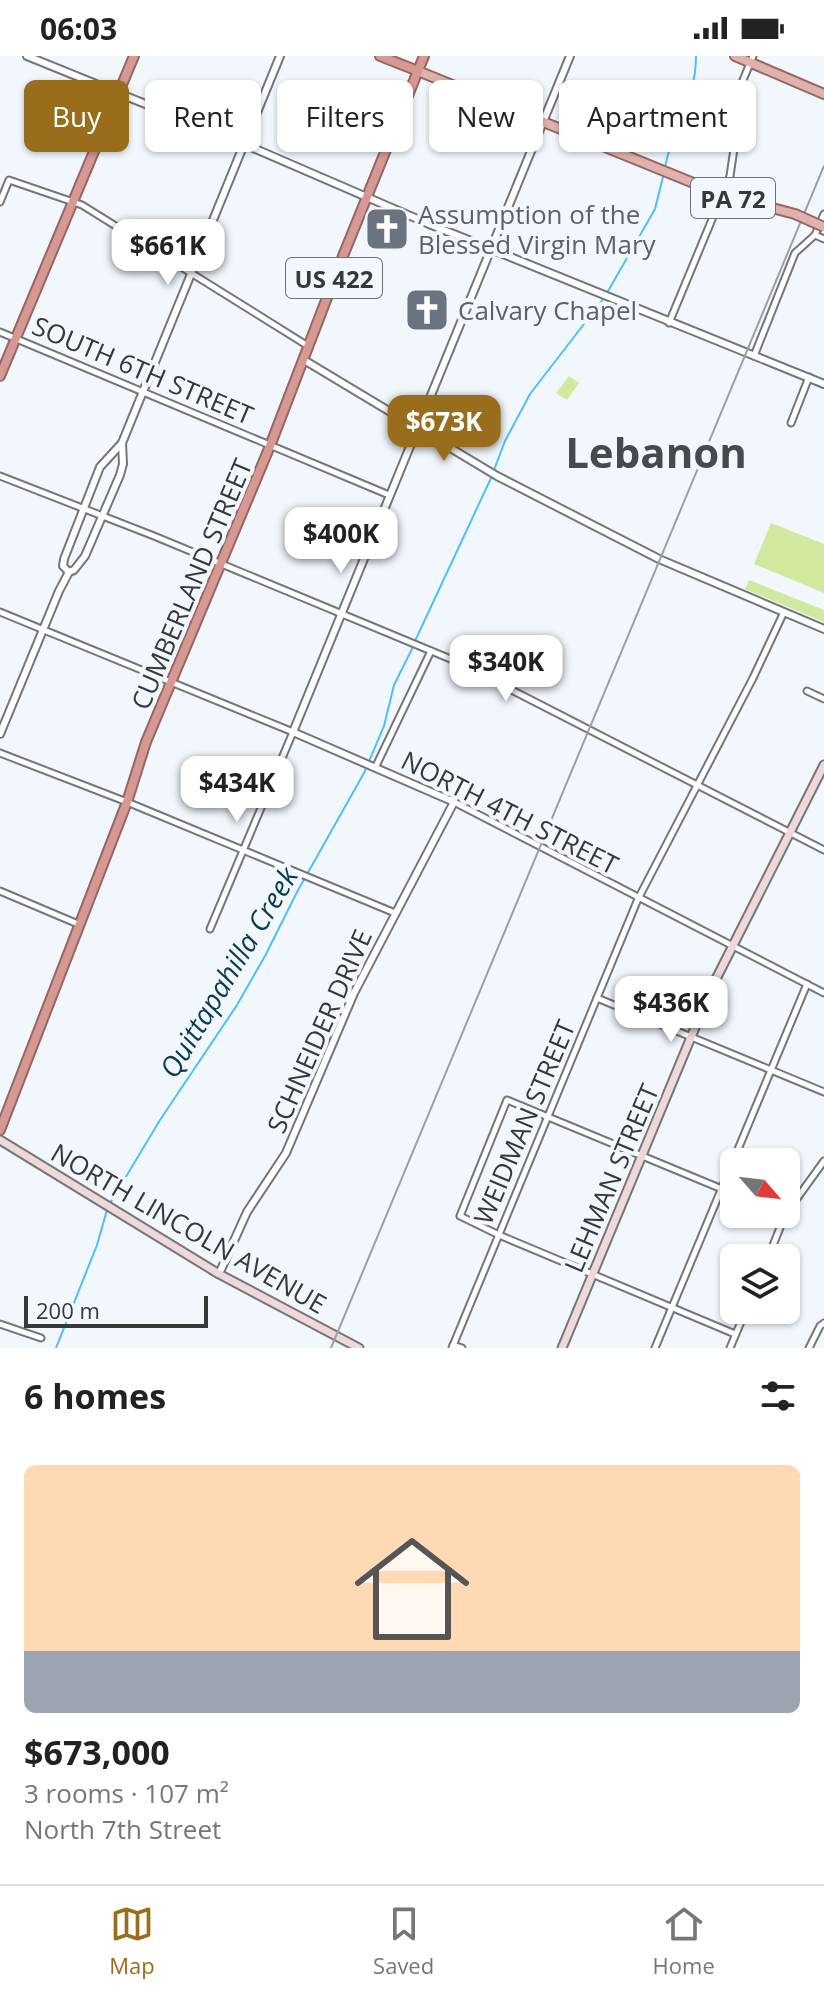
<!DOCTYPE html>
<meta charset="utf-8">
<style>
:root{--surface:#fff;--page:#f2f2f2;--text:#222;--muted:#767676;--line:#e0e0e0;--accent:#986d1b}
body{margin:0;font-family:"Open Sans",sans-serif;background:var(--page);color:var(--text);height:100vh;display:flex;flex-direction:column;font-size:30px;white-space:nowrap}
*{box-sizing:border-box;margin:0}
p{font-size:26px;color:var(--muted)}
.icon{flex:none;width:44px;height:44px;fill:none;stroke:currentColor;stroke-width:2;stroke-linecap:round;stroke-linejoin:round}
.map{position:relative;height:1292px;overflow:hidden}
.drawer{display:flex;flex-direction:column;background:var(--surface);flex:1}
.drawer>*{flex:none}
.banner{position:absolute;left:24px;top:24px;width:776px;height:72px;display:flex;gap:16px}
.needle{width:52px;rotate:118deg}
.tools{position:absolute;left:720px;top:1092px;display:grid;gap:16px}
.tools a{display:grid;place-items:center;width:80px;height:80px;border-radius:12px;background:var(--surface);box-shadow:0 2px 6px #0004;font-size:40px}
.scale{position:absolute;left:24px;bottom:20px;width:184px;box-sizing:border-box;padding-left:8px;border:4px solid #36383a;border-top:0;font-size:22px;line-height:28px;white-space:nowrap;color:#36383a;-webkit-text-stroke:6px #f2f7fd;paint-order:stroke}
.price{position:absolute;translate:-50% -68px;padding:0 18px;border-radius:16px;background:#fff;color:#222;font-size:26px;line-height:52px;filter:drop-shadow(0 2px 4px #0008)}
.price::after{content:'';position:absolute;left:50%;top:48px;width:24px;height:18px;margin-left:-12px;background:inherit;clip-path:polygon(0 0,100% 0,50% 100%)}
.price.active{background:var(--accent);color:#fff}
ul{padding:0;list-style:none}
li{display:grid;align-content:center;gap:16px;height:424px;padding:0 24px}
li+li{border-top:2px solid var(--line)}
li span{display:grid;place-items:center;height:248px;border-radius:12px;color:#555}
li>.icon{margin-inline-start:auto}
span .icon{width:144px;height:144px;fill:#fffc;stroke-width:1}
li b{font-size:34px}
h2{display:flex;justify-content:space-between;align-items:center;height:96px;padding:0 24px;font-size:34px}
.tag{padding:0 28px;border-radius:12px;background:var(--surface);box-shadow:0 2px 6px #0004;font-size:28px;line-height:72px}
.tag.active{background:var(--accent);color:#fff}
.status{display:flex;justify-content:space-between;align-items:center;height:56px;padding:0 40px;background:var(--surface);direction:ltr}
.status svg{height:22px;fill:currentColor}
.tab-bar{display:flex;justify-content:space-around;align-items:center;height:112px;border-top:2px solid var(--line);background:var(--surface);font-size:22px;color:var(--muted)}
.tab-bar a{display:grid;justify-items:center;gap:4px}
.tab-bar .active{color:var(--accent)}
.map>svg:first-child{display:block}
</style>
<div class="status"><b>06:03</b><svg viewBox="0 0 49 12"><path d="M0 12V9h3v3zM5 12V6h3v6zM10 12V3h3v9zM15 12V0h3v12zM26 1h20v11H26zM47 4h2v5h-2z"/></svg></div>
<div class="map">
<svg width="824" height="1292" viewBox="0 0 824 1292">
<rect width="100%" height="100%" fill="#f2f7fd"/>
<g fill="#d1e99e">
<polygon points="569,320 579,327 567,344 556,337"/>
<polygon points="771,467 824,488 824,537 754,508"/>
<polygon points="749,524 824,554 824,566 745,533"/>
</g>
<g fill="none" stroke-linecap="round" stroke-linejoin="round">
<g stroke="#4cc0f7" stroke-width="2">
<polyline points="694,26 708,37 717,58 712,72 721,93"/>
<path d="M665,111c8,-42 31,-66 31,-111"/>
<polyline points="607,237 655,153 664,117"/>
<polyline points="494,414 505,385 530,338 604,242"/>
<polyline points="415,585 492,420"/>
<polyline points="109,1149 160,1064 237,949 265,900 297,836 364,717 384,670 394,629 413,591"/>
<polyline points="56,1292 97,1189 107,1154"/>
</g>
<g stroke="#73777d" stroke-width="9">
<g id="minor">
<polyline points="0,146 9,124 82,149 308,290"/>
<polyline points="815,179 824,183"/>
<polyline points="669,267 730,120 735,86 734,60 736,41 753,0"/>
<polyline points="0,276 389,439"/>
<polyline points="754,300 795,197 815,179 824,158"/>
<polyline points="791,367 809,321"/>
<polyline points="0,420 154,480 453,604 824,794"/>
<polyline points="0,556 293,676 210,873"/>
<polyline points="807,635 824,643"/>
<polyline points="0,697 127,746 395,857"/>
<polyline points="376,710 431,595"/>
<polyline points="454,746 824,937"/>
<polyline points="0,835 78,868"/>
<polyline points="597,942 824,1036"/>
<polyline points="734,1138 507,1044 460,1160 499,1179 735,1278"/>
<polyline points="768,1202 785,1159 824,1105"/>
<polyline points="0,1268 41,1282"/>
<polyline points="453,1289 462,1292"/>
<polyline points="452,1292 638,843 753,622 784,556"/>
<polyline points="655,1292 807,928"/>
<polyline points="730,1292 746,1254"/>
<polyline points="809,1292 820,1270 824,1267"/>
</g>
</g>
<g stroke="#73777d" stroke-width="10">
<g id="tertiary">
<polyline points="27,0 244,88 429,168 824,328"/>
<polyline points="304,304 497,420 659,503 824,573"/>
<polyline points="69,516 63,510 64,503 100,411 122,387 280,0"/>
<polyline points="0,678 59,535 69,516 74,514 85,500 120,419 123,408 122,387"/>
<polyline points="219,1218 247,1156 286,1097 354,937 454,746 293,676 570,0"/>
</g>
</g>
<g stroke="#73777d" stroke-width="11">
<g id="secondary">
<polyline points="0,1084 219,1218 359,1292"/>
<polyline points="562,1292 711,933 824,709"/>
</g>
</g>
<g stroke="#976661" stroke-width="12">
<g id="primary">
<polyline points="735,0 824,38"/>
<polyline points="418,15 723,139 795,158"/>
</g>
</g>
<g stroke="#976661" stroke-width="12">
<g id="trunk">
<polyline points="380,0 418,15"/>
<polyline points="0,320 134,0"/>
<polyline points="0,1074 127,746 146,686 270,390 343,200 424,0"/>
</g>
</g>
<use href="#minor" stroke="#fff" stroke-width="5"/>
<use href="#tertiary" stroke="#fff" stroke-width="6"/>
<use href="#secondary" stroke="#efd9d6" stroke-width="7"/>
<use href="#primary" stroke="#e0b2ad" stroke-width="8"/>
<use href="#trunk" stroke="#d69892" stroke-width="8"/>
<polyline stroke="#9c9fa4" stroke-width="2" points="331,1292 824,110"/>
<g stroke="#976661" stroke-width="12" stroke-linecap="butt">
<polyline id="primary-bridge" points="795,158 824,171"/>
</g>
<use href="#primary-bridge" stroke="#e0b2ad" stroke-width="8"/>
</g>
<defs>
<g id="church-square" transform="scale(2.3)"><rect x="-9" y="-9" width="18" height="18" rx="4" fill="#6b7280" stroke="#f2f7fd"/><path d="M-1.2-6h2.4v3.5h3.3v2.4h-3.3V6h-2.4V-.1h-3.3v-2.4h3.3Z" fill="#fff"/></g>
</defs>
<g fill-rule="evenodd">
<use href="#church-square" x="387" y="173"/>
<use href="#church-square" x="427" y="254"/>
</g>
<g text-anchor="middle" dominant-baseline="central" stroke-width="8" stroke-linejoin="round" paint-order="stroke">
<g fill="#f2f7fd" stroke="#6e7174" stroke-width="2">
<rect x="691" y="122" width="84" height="40" rx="6"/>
<rect x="286" y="202" width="96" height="40" rx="6"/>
</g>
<g font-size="24" font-weight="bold" fill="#36383a">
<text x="733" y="142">PA 72</text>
<text x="334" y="222">US 422</text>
</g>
<g font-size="26" fill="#5b616d" stroke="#f2f7fd" text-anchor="start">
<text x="418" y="158">Assumption of the<tspan x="418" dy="30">Blessed Virgin Mary</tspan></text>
<text x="458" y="254">Calvary Chapel</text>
</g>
<g font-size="26" fill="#36383a" stroke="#f2f7fd">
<text transform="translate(143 314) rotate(23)">SOUTH 6TH STREET</text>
<text transform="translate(191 528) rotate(-67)">CUMBERLAND STREET</text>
<text transform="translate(510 756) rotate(27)">NORTH 4TH STREET</text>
<text transform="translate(319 975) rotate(-66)">SCHNEIDER DRIVE</text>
<text transform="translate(524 1066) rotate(-67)">WEIDMAN STREET</text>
<text transform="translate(611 1122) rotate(-67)">LEHMAN STREET</text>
<text transform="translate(189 1172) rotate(30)">NORTH LINCOLN AVENUE</text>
</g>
<g font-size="28" font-style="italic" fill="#093c52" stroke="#f2f7fd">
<text transform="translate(228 916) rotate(-59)">Quittapahilla Creek</text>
</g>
<g font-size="42" font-weight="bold" fill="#464a4e" stroke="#f2f7fd">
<text x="656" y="395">Lebanon</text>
</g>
</g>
</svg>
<div class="tools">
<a><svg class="needle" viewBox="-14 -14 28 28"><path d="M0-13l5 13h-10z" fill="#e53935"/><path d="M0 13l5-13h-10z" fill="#767676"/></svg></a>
<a><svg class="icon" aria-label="layers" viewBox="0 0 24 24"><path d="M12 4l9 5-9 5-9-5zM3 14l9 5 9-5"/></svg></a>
</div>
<div class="scale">200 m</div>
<b class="price" style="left:168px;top:231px">$661K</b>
<b class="price active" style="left:444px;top:407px">$673K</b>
<b class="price" style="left:341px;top:519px">$400K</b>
<b class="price" style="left:506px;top:647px">$340K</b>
<b class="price" style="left:237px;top:768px">$434K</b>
<b class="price" style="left:671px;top:988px">$436K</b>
<div class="banner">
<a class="tag active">Buy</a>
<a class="tag">Rent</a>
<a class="tag">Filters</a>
<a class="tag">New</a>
<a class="tag">Apartment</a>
</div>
</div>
<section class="drawer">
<h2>6 homes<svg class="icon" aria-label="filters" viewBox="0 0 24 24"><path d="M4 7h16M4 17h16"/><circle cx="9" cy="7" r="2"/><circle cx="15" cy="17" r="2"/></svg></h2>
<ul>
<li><span style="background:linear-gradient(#ffd9b3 75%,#9aa5b1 0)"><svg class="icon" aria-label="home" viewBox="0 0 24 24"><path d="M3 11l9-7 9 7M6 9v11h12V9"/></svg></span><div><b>$673,000</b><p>3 rooms · 107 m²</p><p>North 7th Street</p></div></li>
</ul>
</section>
<nav class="tab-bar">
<a class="active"><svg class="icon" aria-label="map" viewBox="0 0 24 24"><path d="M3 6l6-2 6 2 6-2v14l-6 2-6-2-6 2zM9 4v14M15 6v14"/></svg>Map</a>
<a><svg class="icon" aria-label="saved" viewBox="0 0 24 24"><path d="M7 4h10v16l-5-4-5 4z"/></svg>Saved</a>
<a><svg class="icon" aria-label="home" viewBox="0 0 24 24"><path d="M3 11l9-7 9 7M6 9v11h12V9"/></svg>Home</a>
</nav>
